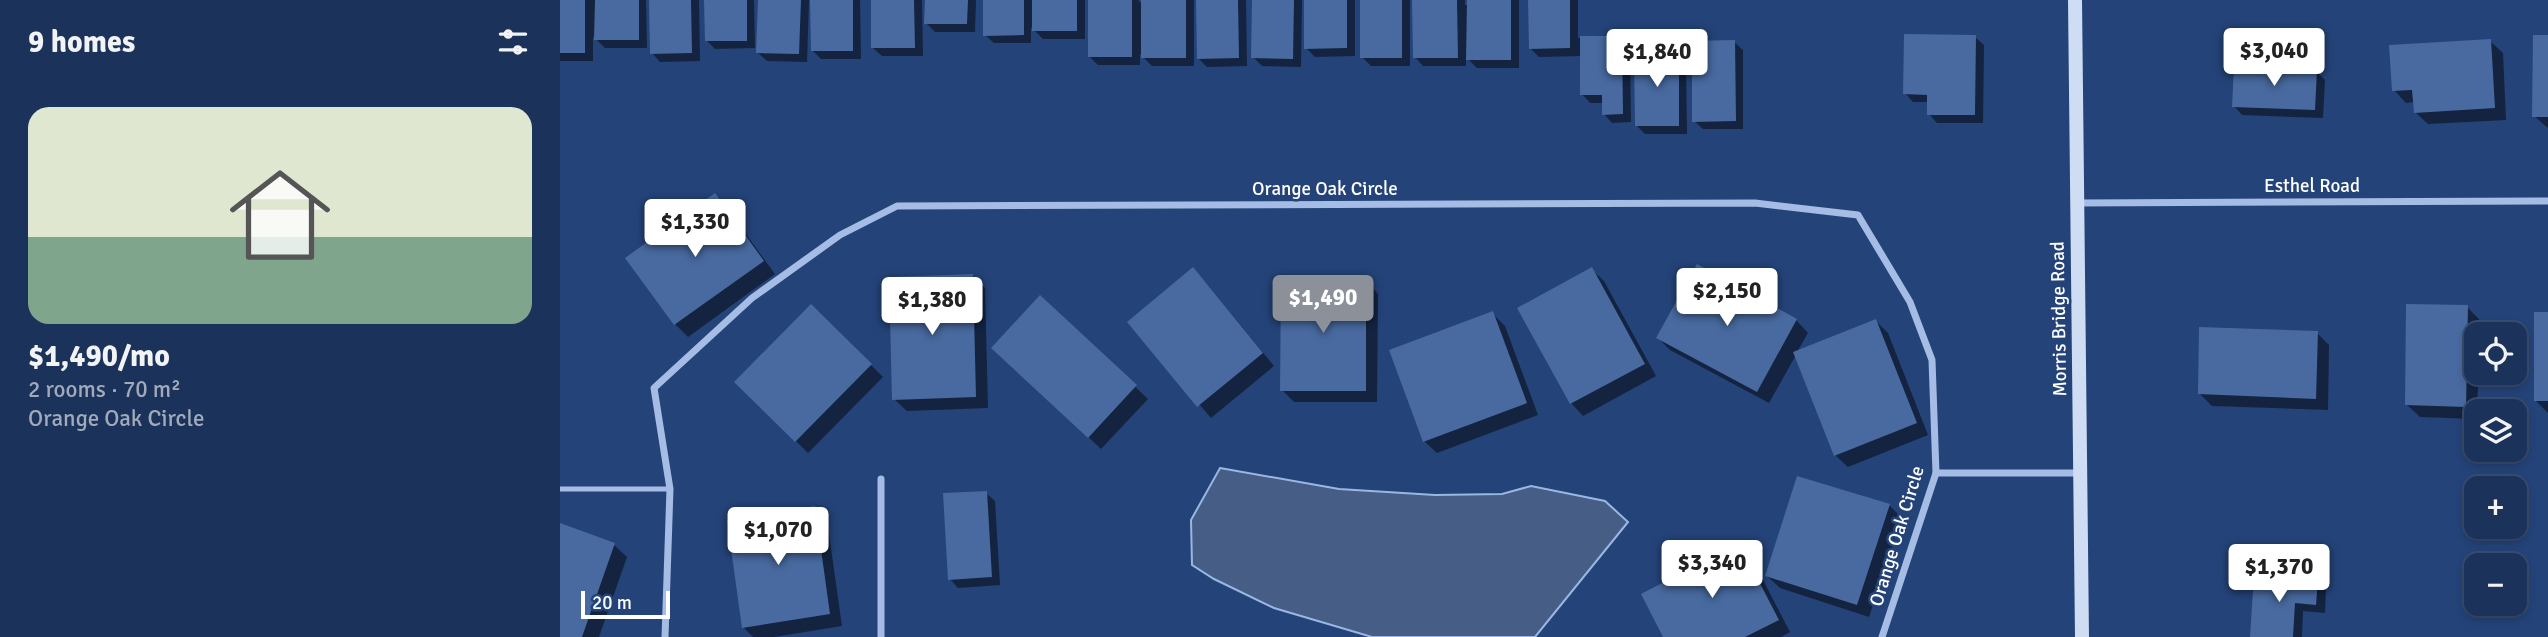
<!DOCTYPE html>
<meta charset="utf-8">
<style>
:root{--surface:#1b325a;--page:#243a60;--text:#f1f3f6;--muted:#a0aabb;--line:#394d70;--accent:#8c9099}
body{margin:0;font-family:Signika,sans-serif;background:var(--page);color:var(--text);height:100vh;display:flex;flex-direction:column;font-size:26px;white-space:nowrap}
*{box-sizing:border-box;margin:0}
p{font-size:23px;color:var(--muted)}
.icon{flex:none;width:38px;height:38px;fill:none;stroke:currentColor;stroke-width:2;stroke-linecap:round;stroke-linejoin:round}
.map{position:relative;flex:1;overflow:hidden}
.panel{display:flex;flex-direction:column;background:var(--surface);width:560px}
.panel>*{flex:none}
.buttons{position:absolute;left:1904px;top:322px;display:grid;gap:14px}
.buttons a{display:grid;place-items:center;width:63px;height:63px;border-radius:14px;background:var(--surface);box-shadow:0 4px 10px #0003,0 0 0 2px var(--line);font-size:35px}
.scale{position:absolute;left:21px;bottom:18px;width:89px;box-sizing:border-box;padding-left:7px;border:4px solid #fff;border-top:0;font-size:19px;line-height:24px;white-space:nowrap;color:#fff;-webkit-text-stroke:5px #244378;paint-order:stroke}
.price{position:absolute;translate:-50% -60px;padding:0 16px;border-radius:7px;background:#fff;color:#222;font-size:23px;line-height:46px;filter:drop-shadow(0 2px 4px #0008)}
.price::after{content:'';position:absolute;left:50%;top:42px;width:21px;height:16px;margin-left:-10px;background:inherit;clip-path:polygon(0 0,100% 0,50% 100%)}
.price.on{background:var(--accent);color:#fff}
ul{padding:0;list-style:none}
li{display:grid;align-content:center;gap:14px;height:371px;padding:0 28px}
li+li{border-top:2px solid var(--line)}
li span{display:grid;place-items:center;height:217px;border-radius:21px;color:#555}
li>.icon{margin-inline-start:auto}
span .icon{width:126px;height:126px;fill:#fffc;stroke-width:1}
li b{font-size:30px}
h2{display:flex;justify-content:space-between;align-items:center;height:84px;padding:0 28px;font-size:30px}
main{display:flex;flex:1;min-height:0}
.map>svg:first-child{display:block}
</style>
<main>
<section class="panel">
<h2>9 homes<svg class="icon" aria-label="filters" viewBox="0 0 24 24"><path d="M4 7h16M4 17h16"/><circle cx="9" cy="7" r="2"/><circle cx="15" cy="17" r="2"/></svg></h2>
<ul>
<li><span style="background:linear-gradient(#dfe7d0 60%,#7fa58c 0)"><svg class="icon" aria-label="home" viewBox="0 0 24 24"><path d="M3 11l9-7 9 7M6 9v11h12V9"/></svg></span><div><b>$1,490/mo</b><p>2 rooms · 70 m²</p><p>Orange Oak Circle</p></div></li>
</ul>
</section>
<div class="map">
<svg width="1988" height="637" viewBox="0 0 1988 637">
<rect width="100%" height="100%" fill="#244378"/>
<polygon fill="#465d85" stroke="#9ab7e4" stroke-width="2" points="660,468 779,489 875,495 942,494 971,486 1045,501 1068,522 975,637 812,637 714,608 654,579 632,565 631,520"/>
<g fill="#0007">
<polygon points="0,0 86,0 87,48 45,48 33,36 33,61 0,61"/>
<polygon points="91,0 139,0 140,61 100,62 92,53"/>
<polygon points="146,0 194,0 195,48 155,49 147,41"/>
<polygon points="200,0 249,0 247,62 207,61 198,53"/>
<polygon points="252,0 300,0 301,59 261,59 253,51"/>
<polygon points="313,0 362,0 363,56 322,56 313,48"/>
<polygon points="366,0 416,0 415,32 375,32 366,23"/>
<polygon points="425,0 525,0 525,39 483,39 471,27 471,43 434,43 425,35"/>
<polygon points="530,0 578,0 583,5 583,0 634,0 634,66 592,66 580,54 580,65 538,65 529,56"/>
<polygon points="638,0 686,0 687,66 647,67 638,58"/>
<polygon points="694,0 742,0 741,67 702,66 693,57"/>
<polygon points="745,0 795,0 795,56 755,57 746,48"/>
<polygon points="802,0 850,0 850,66 811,66 802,57"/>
<polygon points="854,0 905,0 905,5 908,5 908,0 959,0 959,68 917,68 906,57 906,66 863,66 855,57"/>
<polygon points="970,0 1018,0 1018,38 1062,37 1070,46 1071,122 1052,123 1044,114 1044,103 1030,103 1022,94 1021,56 979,57 970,48"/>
<polygon points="1415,37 1424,45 1423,123 1377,123 1369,114 1369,102 1353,102 1345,93"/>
<polygon points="1988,37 1988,128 1974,116"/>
<polygon points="1930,41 1943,53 1946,120 1868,124 1855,112 1855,102 1846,103 1834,90"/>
<polygon points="1174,42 1183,50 1183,129 1143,129 1134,121"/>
<polygon points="1118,55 1126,63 1127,134 1085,134 1077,126"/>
<polygon points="1756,71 1765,80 1763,118 1682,115 1674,106"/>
<polygon points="155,196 167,208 215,274 128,337 115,324 68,258"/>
<polygon points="1031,269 1044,281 1096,376 1023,416 1011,403"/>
<polygon points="413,276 425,288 428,408 347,411 334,399"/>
<polygon points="806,281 818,294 817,402 734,402 722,390"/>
<polygon points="645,282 714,366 651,418 569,322"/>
<polygon points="480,297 588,399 541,449 446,360"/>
<polygon points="251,306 323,377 248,453 176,382"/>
<polygon points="1907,307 1919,319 1919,334 1916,334 1916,373 1919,373 1916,419 1860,417 1847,405"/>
<polygon points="932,313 945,326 978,415 877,453 864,441"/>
<polygon points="1988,313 1988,413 1976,401"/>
<polygon points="1236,320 1248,333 1237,352 1316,321 1328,333 1368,435 1288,467 1275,455 1236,355 1209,403 1110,350 1098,338"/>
<polygon points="1757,333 1769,345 1768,410 1652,406 1639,393"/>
<polygon points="426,493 435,501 440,585 398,588 390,579"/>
<polygon points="1329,505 1342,518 1309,617 1220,588 1207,576"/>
<polygon points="255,508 267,520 282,626 214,637 193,637 184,628"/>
<polygon points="0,525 54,545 67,557 39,637 0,637"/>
<polygon points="1179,545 1191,557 1230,632 1221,637 1105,637"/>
<polygon points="1757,580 1766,589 1765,613 1743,611 1742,637 1692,637"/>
</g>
<g fill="#486aa0">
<rect x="0" y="0" width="25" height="53"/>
<polygon points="35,0 79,0 79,40 34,40"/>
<polygon points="89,0 131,0 132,53 90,54"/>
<polygon points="144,0 187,0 187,41 145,41"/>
<polygon points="198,0 241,0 239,54 196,53"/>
<polygon points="250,0 293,0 293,51 251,51"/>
<polygon points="311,0 354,0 355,48 311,48"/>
<polygon points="365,0 408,0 407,24 364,24"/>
<polygon points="423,0 464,0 464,35 423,36"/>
<rect x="472" y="0" width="45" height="31"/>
<rect x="528" y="0" width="44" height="57"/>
<rect x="581" y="0" width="45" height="58"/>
<polygon points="636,0 678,0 679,58 637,59"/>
<polygon points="692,0 734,0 733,59 691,58"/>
<polygon points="744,0 787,0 787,48 744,49"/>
<rect x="800" y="0" width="42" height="58"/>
<polygon points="852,0 897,0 898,58 853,58"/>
<polygon points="907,0 951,0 951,60 906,60"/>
<polygon points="968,0 1010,0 1010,48 969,49"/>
<polygon points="1344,34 1416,35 1415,115 1367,115 1367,95 1343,94"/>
<polygon points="1973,35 1988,35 1988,117 1972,117"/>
<polygon points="1020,36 1062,36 1063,114 1042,115 1042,95 1020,95"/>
<polygon points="1931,39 1935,108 1854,113 1852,90 1832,91 1829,45"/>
<polygon points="1175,40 1176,121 1132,122 1132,41"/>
<polygon points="1074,53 1119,53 1119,126 1075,126"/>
<polygon points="1674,66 1757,69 1755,110 1672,107"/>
<polygon points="155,193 204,261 114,325 65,258"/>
<polygon points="1137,264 1237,319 1197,392 1096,338"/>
<polygon points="633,267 703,353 637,407 567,322"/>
<polygon points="1032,267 1085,364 1010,404 957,308"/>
<polygon points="413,274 416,397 332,400 329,277"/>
<polygon points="721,279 806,280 806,391 720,391"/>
<polygon points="480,295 577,385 528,438 431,348"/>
<polygon points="251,304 312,364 235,442 174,382"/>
<polygon points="1846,304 1908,305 1906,407 1845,405"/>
<polygon points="933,311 967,403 863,442 829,350"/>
<rect x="1974" y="312" width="14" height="89"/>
<polygon points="1316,319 1357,423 1274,456 1233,352"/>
<polygon points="1639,327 1758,331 1756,399 1638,394"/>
<polygon points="1237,476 1330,504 1297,605 1205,576"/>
<polygon points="427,491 432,577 388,580 383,493"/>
<polygon points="255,506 270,614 182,628 167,520"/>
<polygon points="0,523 55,543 22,637 0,637"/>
<polygon points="1179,543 1219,620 1185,637 1103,637 1081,594"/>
<polygon points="1694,575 1758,579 1756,605 1735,603 1733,637 1690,637"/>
</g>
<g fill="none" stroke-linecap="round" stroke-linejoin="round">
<polyline stroke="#a5bde4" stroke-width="5" points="0,489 110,489"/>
<g stroke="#a5bde4" stroke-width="7">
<polyline points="1517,203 1988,201"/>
<polyline points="1376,473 1520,473"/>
<polyline points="105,637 110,489 94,388 192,298 280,235 337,206 1195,203 1298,215 1350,302 1372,360 1376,473 1322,637"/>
<polyline points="321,637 321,479"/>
</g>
<polyline stroke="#cedcf4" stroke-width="14" points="1515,0 1522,637"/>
</g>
<g text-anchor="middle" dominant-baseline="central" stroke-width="5" stroke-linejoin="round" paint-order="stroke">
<g font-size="19" fill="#fff" stroke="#244378">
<text x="1752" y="186">Esthel Road</text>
<text x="765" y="189">Orange Oak Circle</text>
<text transform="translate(1499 319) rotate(-91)">Morris Bridge Road</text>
<text transform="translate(1337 536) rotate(-73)">Orange Oak Circle</text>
</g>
</g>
</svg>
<div class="buttons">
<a><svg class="icon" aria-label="locate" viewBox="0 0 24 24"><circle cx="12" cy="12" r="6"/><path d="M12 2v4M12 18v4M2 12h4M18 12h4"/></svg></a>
<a><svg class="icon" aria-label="layers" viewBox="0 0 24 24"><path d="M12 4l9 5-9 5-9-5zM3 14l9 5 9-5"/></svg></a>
<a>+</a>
<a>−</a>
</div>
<div class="scale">20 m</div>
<b class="price" style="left:1714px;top:88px">$3,040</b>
<b class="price" style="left:1097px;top:89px">$1,840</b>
<b class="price" style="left:135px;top:259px">$1,330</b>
<b class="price" style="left:1167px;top:328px">$2,150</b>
<b class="price on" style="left:763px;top:335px">$1,490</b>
<b class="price" style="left:372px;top:337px">$1,380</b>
<b class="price" style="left:218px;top:567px">$1,070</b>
<b class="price" style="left:1152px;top:600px">$3,340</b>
<b class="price" style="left:1719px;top:604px">$1,370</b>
</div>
</main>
